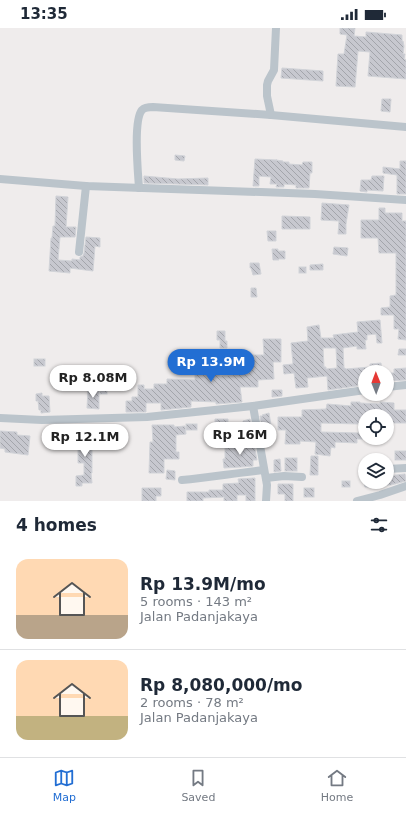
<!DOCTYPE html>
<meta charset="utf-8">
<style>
:root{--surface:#fff;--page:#f2f2f3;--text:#1f2937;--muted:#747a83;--line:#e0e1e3;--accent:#226ed3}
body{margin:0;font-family:"DejaVu Sans",sans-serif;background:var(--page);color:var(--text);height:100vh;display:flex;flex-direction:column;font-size:15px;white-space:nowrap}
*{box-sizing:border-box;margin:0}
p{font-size:13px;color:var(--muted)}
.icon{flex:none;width:22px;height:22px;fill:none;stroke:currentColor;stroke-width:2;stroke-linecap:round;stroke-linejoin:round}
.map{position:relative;height:473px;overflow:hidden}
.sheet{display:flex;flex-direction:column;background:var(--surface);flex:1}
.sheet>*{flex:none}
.needle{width:26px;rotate:359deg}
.controls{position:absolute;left:358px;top:337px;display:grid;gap:8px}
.controls a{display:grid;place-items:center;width:36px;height:36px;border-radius:50%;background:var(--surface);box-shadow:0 1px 3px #0004;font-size:20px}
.price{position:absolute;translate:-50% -34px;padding:0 9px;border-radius:14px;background:#fff;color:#222;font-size:13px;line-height:26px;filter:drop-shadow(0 1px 2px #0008)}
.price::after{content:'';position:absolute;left:50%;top:24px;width:12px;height:9px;margin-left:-6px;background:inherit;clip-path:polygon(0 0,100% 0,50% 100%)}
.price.active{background:var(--accent);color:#fff}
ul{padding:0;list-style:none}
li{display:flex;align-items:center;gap:12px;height:100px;padding:0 16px}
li+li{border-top:1px solid var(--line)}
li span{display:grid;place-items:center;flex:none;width:112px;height:80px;border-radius:12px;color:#555}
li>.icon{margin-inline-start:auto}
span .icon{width:48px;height:48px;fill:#fffc;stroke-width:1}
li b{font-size:17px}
h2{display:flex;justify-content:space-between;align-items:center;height:48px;padding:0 16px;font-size:17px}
.status{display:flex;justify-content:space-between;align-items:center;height:28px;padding:0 20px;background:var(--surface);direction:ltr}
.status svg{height:11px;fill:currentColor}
.tabs{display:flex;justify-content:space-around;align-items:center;height:56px;border-top:1px solid var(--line);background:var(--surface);font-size:11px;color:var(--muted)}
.tabs a{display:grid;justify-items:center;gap:2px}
.tabs .active{color:var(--accent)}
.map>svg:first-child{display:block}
</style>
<div class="status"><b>13:35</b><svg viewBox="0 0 49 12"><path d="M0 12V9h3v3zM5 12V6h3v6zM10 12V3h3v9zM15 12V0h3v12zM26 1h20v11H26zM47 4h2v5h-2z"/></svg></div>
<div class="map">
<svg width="406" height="473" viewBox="0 0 406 473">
<defs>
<pattern id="building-back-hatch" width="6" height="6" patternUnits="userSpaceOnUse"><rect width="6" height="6" fill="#c7c8cf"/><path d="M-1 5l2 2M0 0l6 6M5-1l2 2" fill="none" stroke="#a3a5ab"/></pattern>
</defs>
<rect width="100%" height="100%" fill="#efecec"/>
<g fill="url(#building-back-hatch)" stroke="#d1d3d8" fill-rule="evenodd">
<polygon points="340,0 355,0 354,8 366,9 366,4 402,7 402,13 403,13 404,18 403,26 405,26 404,31 406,32 406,51 368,48 370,24 358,23 355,59 336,58 338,26 344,26 347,7 340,6"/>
<polygon points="282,40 323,43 323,53 281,50"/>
<polygon points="382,71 391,71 390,84 381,83"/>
<polygon points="175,127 185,128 184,133 175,132"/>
<polygon points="255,131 277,132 276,132 283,133 283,134 289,134 289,136 302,137 303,134 312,134 312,145 310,145 309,160 296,160 296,157 284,156 284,159 276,159 277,156 270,156 271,149 259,148 259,158 253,158"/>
<polygon points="400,133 406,133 406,166 397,166 397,147 383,145 383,139 400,141"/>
<polygon points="144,148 178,151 208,150 208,157 144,155"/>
<polygon points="372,148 384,148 383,163 367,162 367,164 360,163 361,152 371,152"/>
<polygon points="56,168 68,169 66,199 76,199 75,209 60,209 58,232 72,233 72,231 80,232 80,229 83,228 84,225 86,209 100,210 100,219 95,218 93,243 70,240 70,245 49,243 51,210 52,210 53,198 55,198"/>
<polygon points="322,175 349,177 346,196 346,206 338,206 339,193 321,192"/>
<polygon points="379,180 385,180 385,185 402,185 402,193 406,193 406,312 398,311 399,301 394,301 394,287 381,287 381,280 390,279 390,268 396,267 396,225 379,225 378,210 361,210 361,192 379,192"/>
<polygon points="282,188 310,189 310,201 282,201"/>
<polygon points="267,203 276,203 276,213 268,213"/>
<polygon points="334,219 348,220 347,228 333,226"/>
<polygon points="272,221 278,221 278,223 285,223 285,231 278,231 279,232 273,232"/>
<polygon points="250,235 259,235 261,246 253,247 251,240 250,240"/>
<polygon points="323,236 323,242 310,242 310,237"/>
<rect x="299" y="239" width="7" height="6"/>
<polygon points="251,260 256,260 257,269 251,269"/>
<path d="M380,292l2,23h-5l-1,-9 -9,1v5h-2l1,9h-9v-3l-14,2 1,20h1l1,1 24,-2v-3l11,-1 1,9h-17v12l-8,1v1l-29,4 -1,-14 -20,2 1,9 -12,1 -2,-15 -10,1 -1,-9 10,-1 -2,-21 17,-2 -1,-14 12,-2 2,13h13l-1,-3 25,-3 -1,-10zM323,320h13l1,20 -11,1v-2h-2z"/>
<polygon points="217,303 225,303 225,313 227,313 227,320 220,320 220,312 217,312"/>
<polygon points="263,311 281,311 281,334 273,334 274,351 258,352 258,359 240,359 242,374 216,376 216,374 191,373 191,379 161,382 161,375 146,375 146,384 126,384 126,373 132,373 132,369 138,369 138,357 144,357 144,361 154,361 154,356 167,356 167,351 195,352 195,341 220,340 220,348 241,346 241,337 239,337 239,327 264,327"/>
<polygon points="399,321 406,321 406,327 398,327"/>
<rect x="34" y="331" width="11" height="7"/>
<polygon points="406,340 406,352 387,353 387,345 394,345 394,341"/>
<rect x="100" y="360" width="7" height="6"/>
<polygon points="88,362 99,362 99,381 87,380"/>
<polygon points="272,362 282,362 282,368 272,369"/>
<polygon points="42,365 42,368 49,368 50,384 41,385 41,382 39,382 38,373 36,373 36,366"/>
<path d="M351,374h9v1l20,1v-2l14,1v7h12v13h-19v-7h-22v23h-8v4l-22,-1v6l-4,-1 -1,9 -15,-2 1,-12 -16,-1v3h-15l1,-14h-8v-13h24v-7l24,-1 1,-5 24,2zM321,395l38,1v9l-38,-1z"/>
<polygon points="269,385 271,397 262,399 260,388 263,388 262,387"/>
<polygon points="215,391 228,391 228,396 243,397 243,393 250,391 253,407 238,412 238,406 217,407 217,397 215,397"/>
<rect x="186" y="396" width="11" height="6"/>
<polygon points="152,397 174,397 174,399 185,398 186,406 176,407 176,424 179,424 179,431 164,431 164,445 149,445 150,414 153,414"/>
<polygon points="81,399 89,399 89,420 92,420 92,445 91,445 92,455 82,455 82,458 76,458 76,448 84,447 84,435 78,435 78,420 82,420"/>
<polygon points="0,403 17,404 17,407 30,408 28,427 5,424 5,421 0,420"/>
<polygon points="238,416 254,416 257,432 253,432 253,438 241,439 224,440 223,431 225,431 225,418 238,417"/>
<rect x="395" y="423" width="11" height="9"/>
<polygon points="311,428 318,428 318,447 310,447"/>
<rect x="285" y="430" width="12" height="13"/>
<polygon points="280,431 281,443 274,444 274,432"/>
<polygon points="167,442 175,443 175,452 166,451"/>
<polygon points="405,446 406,453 391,457 387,457 387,448"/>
<polygon points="255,450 255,473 246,473 246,467 237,467 237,473 224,473 224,469 203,470 203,473 187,473 187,464 209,464 209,462 223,462 223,456 239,455 238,451"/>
<rect x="342" y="453" width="8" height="6"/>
<polygon points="364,454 371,454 371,459 365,459"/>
<polygon points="278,456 293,456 293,473 285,473 285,466 278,466"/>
<polygon points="142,460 161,460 161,468 156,468 156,473 142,473"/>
<rect x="304" y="460" width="10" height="9"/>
</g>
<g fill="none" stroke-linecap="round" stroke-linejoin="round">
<g stroke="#bbc4cb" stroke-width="8">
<polyline points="271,87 267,68 267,57 268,53 274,42 276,0"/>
<polyline points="0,151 86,158 315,166 406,172"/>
<path d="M139,160c-1,-15 -6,-68 3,-78 3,-3 7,-3 11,-3l118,8 135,12"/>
<polyline points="79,224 86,158"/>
<polyline points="387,359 406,357"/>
<polyline points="253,378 267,457 266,473"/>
<polyline points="0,390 42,392 147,389 253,378 365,362"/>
<polyline points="387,441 406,440"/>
<polyline points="363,443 365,443"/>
<polyline points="266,450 284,448 302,449"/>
<path d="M182,452c28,-3 55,-7 82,-10"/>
<polyline points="357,473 380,467 406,458"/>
</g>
</g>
</svg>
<div class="controls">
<a><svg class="needle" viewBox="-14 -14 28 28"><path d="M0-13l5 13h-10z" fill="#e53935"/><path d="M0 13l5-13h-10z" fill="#747a83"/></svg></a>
<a><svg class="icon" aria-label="locate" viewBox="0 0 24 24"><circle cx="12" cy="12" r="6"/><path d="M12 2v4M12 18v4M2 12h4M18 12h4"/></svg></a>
<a><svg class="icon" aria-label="layers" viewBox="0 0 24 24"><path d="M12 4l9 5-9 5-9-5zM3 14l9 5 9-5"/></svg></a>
</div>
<b class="price active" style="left:211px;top:355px">Rp 13.9M</b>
<b class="price" style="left:93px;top:371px">Rp 8.08M</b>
<b class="price" style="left:240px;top:428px">Rp 16M</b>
<b class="price" style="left:85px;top:430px">Rp 12.1M</b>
</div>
<section class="sheet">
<h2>4 homes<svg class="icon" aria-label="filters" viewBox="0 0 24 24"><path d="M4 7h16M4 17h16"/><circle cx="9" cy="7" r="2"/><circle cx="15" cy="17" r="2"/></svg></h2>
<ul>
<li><span style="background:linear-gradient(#ffd9b3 70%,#b9a48a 0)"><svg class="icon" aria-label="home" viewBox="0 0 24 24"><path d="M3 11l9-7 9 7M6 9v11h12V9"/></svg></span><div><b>Rp 13.9M/mo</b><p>5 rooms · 143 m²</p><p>Jalan Padanjakaya</p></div></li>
<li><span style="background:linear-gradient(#ffd9b3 70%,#c2b280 0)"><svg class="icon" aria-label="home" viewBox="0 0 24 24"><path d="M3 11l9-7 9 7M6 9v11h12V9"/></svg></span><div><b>Rp 8,080,000/mo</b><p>2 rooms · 78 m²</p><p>Jalan Padanjakaya</p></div></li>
</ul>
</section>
<nav class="tabs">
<a class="active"><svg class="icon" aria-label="map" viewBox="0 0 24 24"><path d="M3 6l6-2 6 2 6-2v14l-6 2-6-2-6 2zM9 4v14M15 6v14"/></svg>Map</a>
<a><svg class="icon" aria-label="saved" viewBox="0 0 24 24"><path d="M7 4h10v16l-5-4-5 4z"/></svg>Saved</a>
<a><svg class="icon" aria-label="home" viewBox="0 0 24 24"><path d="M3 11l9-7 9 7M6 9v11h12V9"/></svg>Home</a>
</nav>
